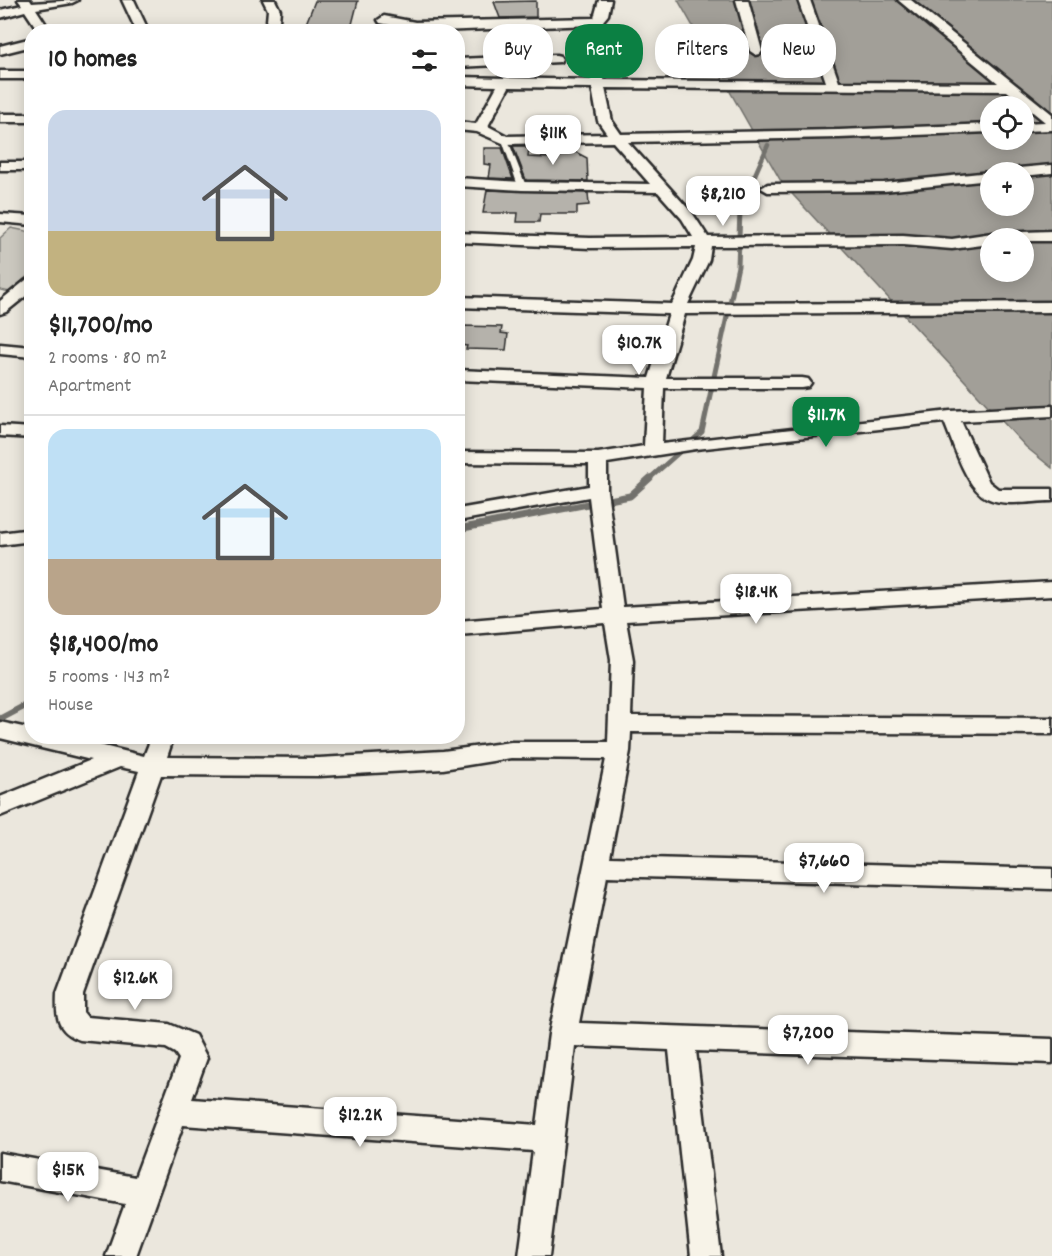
<!DOCTYPE html>
<meta charset="utf-8">
<style>
:root{--surface:#fff;--page:#f6f6f6;--text:#222;--muted:#767676;--line:#e0e0e0;--accent:#0b8043}
body{margin:0;font-family:Dekko,sans-serif;background:var(--page);color:var(--text);height:100vh;display:flex;flex-direction:column;font-size:22px;white-space:nowrap}
*{box-sizing:border-box;margin:0}
p{font-size:20px;color:var(--muted)}
.icon{flex:none;width:33px;height:33px;fill:none;stroke:currentColor;stroke-width:2;stroke-linecap:round;stroke-linejoin:round}
.map{position:relative;flex:1;overflow:hidden}
.panel{position:absolute;left:24px;top:24px;width:441px;height:720px;display:flex;flex-direction:column;background:var(--surface);border-radius:24px;box-shadow:0 3px 15px #0003}
.panel>*{flex:none}
.guide{position:absolute;left:483px;top:24px;width:478px;height:54px;display:flex;gap:12px}
.buttons{position:absolute;left:980px;top:96px;display:grid;gap:12px}
.buttons a{display:grid;place-items:center;width:54px;height:54px;border-radius:50%;background:var(--surface);box-shadow:0 3px 15px #0003;font-size:30px}
.price{position:absolute;translate:-50% -51px;padding:0 14px;border-radius:12px;background:#fff;color:#222;font-size:20px;line-height:39px;filter:drop-shadow(0 2px 3px #0008)}
.price::after{content:'';position:absolute;left:50%;top:36px;width:18px;height:14px;margin-left:-9px;background:inherit;clip-path:polygon(0 0,100% 0,50% 100%)}
.price.current{background:var(--accent);color:#fff}
ul{padding:0;list-style:none}
li{display:grid;align-content:center;gap:12px;height:318px;padding:0 24px}
li+li{border-top:2px solid var(--line)}
li span{display:grid;place-items:center;height:186px;border-radius:18px;color:#555}
li>.icon{margin-inline-start:auto}
span .icon{width:108px;height:108px;fill:#fffc;stroke-width:1}
li b{font-size:26px}
h2{display:flex;justify-content:space-between;align-items:center;height:72px;padding:0 24px;font-size:26px}
.tag{padding:0 21px;border-radius:24px;background:var(--surface);box-shadow:0 3px 15px #0003;font-size:21px;line-height:54px}
.tag.current{background:var(--accent);color:#fff}
.map>svg:first-child{display:block}
</style>
<div class="map">
<svg width="1052" height="1256" viewBox="0 0 1052 1256">
<rect width="100%" height="100%" fill="#ebe7dd"/>
<filter id="ink" filterUnits="userSpaceOnUse"><feTurbulence type="fractalNoise" baseFrequency=".0167" numOctaves="2"/><feDisplacementMap in="SourceGraphic" scale="12" xChannelSelector="R" yChannelSelector="G"/><feConvolveMatrix kernelMatrix="1 2 1 2 8 2 1 2 1" color-interpolation-filters="sRGB"/></filter>
<g filter="url(#ink)">
<polygon fill="#cbc8bf" stroke="#7b7a75" stroke-width="1.5" points="11,228 31,232 32,272 10,292 0,290 0,238"/>
<path fill="#a29f98" stroke="#72716c" stroke-width="1.5" fill-rule="evenodd" d="M678,0h374v468l-26,-21 -244,-264zM990,106h33v34h-33zM990,172h33v34h-33zM990,238h33v34h-33z"/>
<g fill="none" stroke-linecap="round" stroke-linejoin="round">
<polyline stroke="#72716c" stroke-width="4.5" points="739,211 768,145"/>
<polyline stroke="#72716c" stroke-width="5" points="649,479 702,432 738,266 740,210"/>
<g stroke="#72716c" stroke-width="7">
<polyline points="458,529 630,496 650,478"/>
<polyline points="0,719 32,702"/>
</g>
</g>
<g fill="#b5b2ab" stroke="#2b2b2b" stroke-width="1.5">
<polygon points="315,1 358,1 350,32 303,31"/>
<polygon points="536,1 536,17 500,18 494,2"/>
<polygon points="536,29 536,44 510,45 505,31"/>
<polygon points="513,146 526,146 526,148 529,148 528,157 550,158 572,150 587,158 588,181 526,180"/>
<polygon points="484,148 502,148 513,179 489,178 491,165 484,164"/>
<polygon points="487,190 588,193 589,205 577,206 577,214 540,214 539,222 517,222 518,213 483,213"/>
<polygon points="463,326 502,327 501,333 508,334 506,350 466,349 467,346 459,345"/>
</g>
<g fill="none" stroke-linecap="round" stroke-linejoin="round">
<g stroke="#2b2b2b" stroke-width="5">
<polygon id="lane" points="503,139 508,140 526,186 525,188 518,186 502,140"/>
</g>
<g stroke="#2b2b2b" stroke-width="5">
<g id="street">
<polygon points="18,0 30,0 32,3 78,0 72,3 36,9 51,32 39,32 25,11 0,18 0,10 22,5"/>
<polygon points="122,0 134,0 149,32 137,32"/>
<polygon points="263,0 275,0 280,10 278,32 266,32 268,10"/>
<path d="M599,0h12l-3,15 -5,6 9,20 -9,21 1,18 222,2 -28,-82h12l29,82 159,1 -100,-83h13l141,114v16l-29,1v-8l22,-1 -38,-31 -402,-3 7,33 9,13 218,-4 151,-6v8l-151,6 -211,4 65,72 15,23 195,-2 49,4 40,-6 60,-2v10h-29v-3h-33v6l-38,5 -49,-4 -192,1 -2,14 -21,44 364,-2v10l-367,2 -19,64h136l6,1 3,4 -3,4 -6,1h-138l-2,56 288,-33 102,-5v10l-91,5 28,61 9,7h54v12c-19,0 -47,6 -65,-3 -21,-9 -34,-56 -43,-76l-248,27 -89,14v27l16,117 429,-25v14l-426,25 7,39 -2,56 421,2v16l-421,-2 -1,19 -20,106 442,12v20l-445,-13 -28,147 473,16v24l-356,-12 25,205h-30l-22,-206 -94,-4 -26,210h-30l14,-105 -350,-26 -47,131h-30l19,-52 -125,-23v-28l135,24 44,-118 -4,-6 -9,-5 -86,-8c-24,-9 -24,-24 -23,-46l82,-223 -19,-4 -120,49v-19l91,-37 -91,-22v-16l32,7v7h31l81,20 8,-20h22l-7,21 152,1 124,-7 68,-9h97l3,-82 -6,-37 -147,12v-14l145,-12 -14,-112 -131,24v-12l131,-23v-22l-131,-1v-11l140,1 46,-7 3,-58 -189,-8v-10l191,8 20,-64 -211,-7v-10l214,7 21,-44 3,-13 -106,1 -132,-6v-9l132,5 103,-1 -11,-18 -24,-27 -136,-2 -64,-4v-8l64,4 128,2 -37,-42 -108,2 -28,-12 -19,-2v-8l18,2 21,-38 -39,-1v-8l133,3v-18l9,-21 -7,-16 -180,7 -2,-3 -31,-6 -2,-3 6,-4 31,6 179,-4zM509,87l83,1 6,33 9,13 -100,2 -19,-10zM511,758l95,1 -57,275 -12,91 -345,-26 15,-41 -12,-23 -26,-11 -82,-7 -4,-5v-18l78,-219 158,1 124,-7z"/>
<polygon points="736,0 748,0 762,51 760,54 756,55 750,51"/>
<polygon points="32,38 32,46 0,54 0,46"/>
<polygon points="556,55 560,56 562,59 560,62 458,67 458,59"/>
<rect x="0" y="71" width="32" height="8"/>
<rect x="0" y="114" width="32" height="8"/>
<rect x="0" y="162" width="32" height="8"/>
<polygon points="1052,165 1052,173 1023,176 1023,172 1012,172 1019,168"/>
<polygon points="990,172 993,172 990,172 990,180 884,191 768,192 761,188 768,184 884,183"/>
<polygon points="0,214 32,216 32,225 0,222"/>
<polygon points="32,278 32,291 6,312 0,314 0,301 26,280"/>
<polygon points="0,344 32,347 32,357 0,354"/>
<polygon points="0,426 32,428 32,438 0,436"/>
<polygon points="32,529 32,541 0,545 0,533"/>
</g>
</g>
<use href="#lane" fill="#f7f3e8" fill-rule="evenodd"/>
<use href="#street" fill="#f7f3e8" fill-rule="evenodd"/>
</g>
</g>
</svg>
<div class="buttons">
<a><svg class="icon" aria-label="locate" viewBox="0 0 24 24"><circle cx="12" cy="12" r="6"/><path d="M12 2v4M12 18v4M2 12h4M18 12h4"/></svg></a>
<a>+</a>
<a>−</a>
</div>
<b class="price" style="left:553px;top:166px">$11K</b>
<b class="price" style="left:723px;top:227px">$8,210</b>
<b class="price" style="left:639px;top:376px">$10.7K</b>
<b class="price current" style="left:826px;top:448px">$11.7K</b>
<b class="price" style="left:756px;top:625px">$18.4K</b>
<b class="price" style="left:824px;top:894px">$7,660</b>
<b class="price" style="left:135px;top:1011px">$12.6K</b>
<b class="price" style="left:808px;top:1066px">$7,200</b>
<b class="price" style="left:360px;top:1148px">$12.2K</b>
<b class="price" style="left:68px;top:1203px">$15K</b>
<div class="guide">
<a class="tag">Buy</a>
<a class="tag current">Rent</a>
<a class="tag">Filters</a>
<a class="tag">New</a>
</div>
<section class="panel">
<h2>10 homes<svg class="icon" aria-label="filters" viewBox="0 0 24 24"><path d="M4 7h16M4 17h16"/><circle cx="9" cy="7" r="2"/><circle cx="15" cy="17" r="2"/></svg></h2>
<ul>
<li><span style="background:linear-gradient(#c9d6e8 65%,#c2b280 0)"><svg class="icon" aria-label="home" viewBox="0 0 24 24"><path d="M3 11l9-7 9 7M6 9v11h12V9"/></svg></span><div><b>$11,700/mo</b><p>2 rooms · 80 m²</p><p>Apartment</p></div></li>
<li><span style="background:linear-gradient(#bfe0f5 70%,#b9a48a 0)"><svg class="icon" aria-label="home" viewBox="0 0 24 24"><path d="M3 11l9-7 9 7M6 9v11h12V9"/></svg></span><div><b>$18,400/mo</b><p>5 rooms · 143 m²</p><p>House</p></div></li>
</ul>
</section>
</div>
